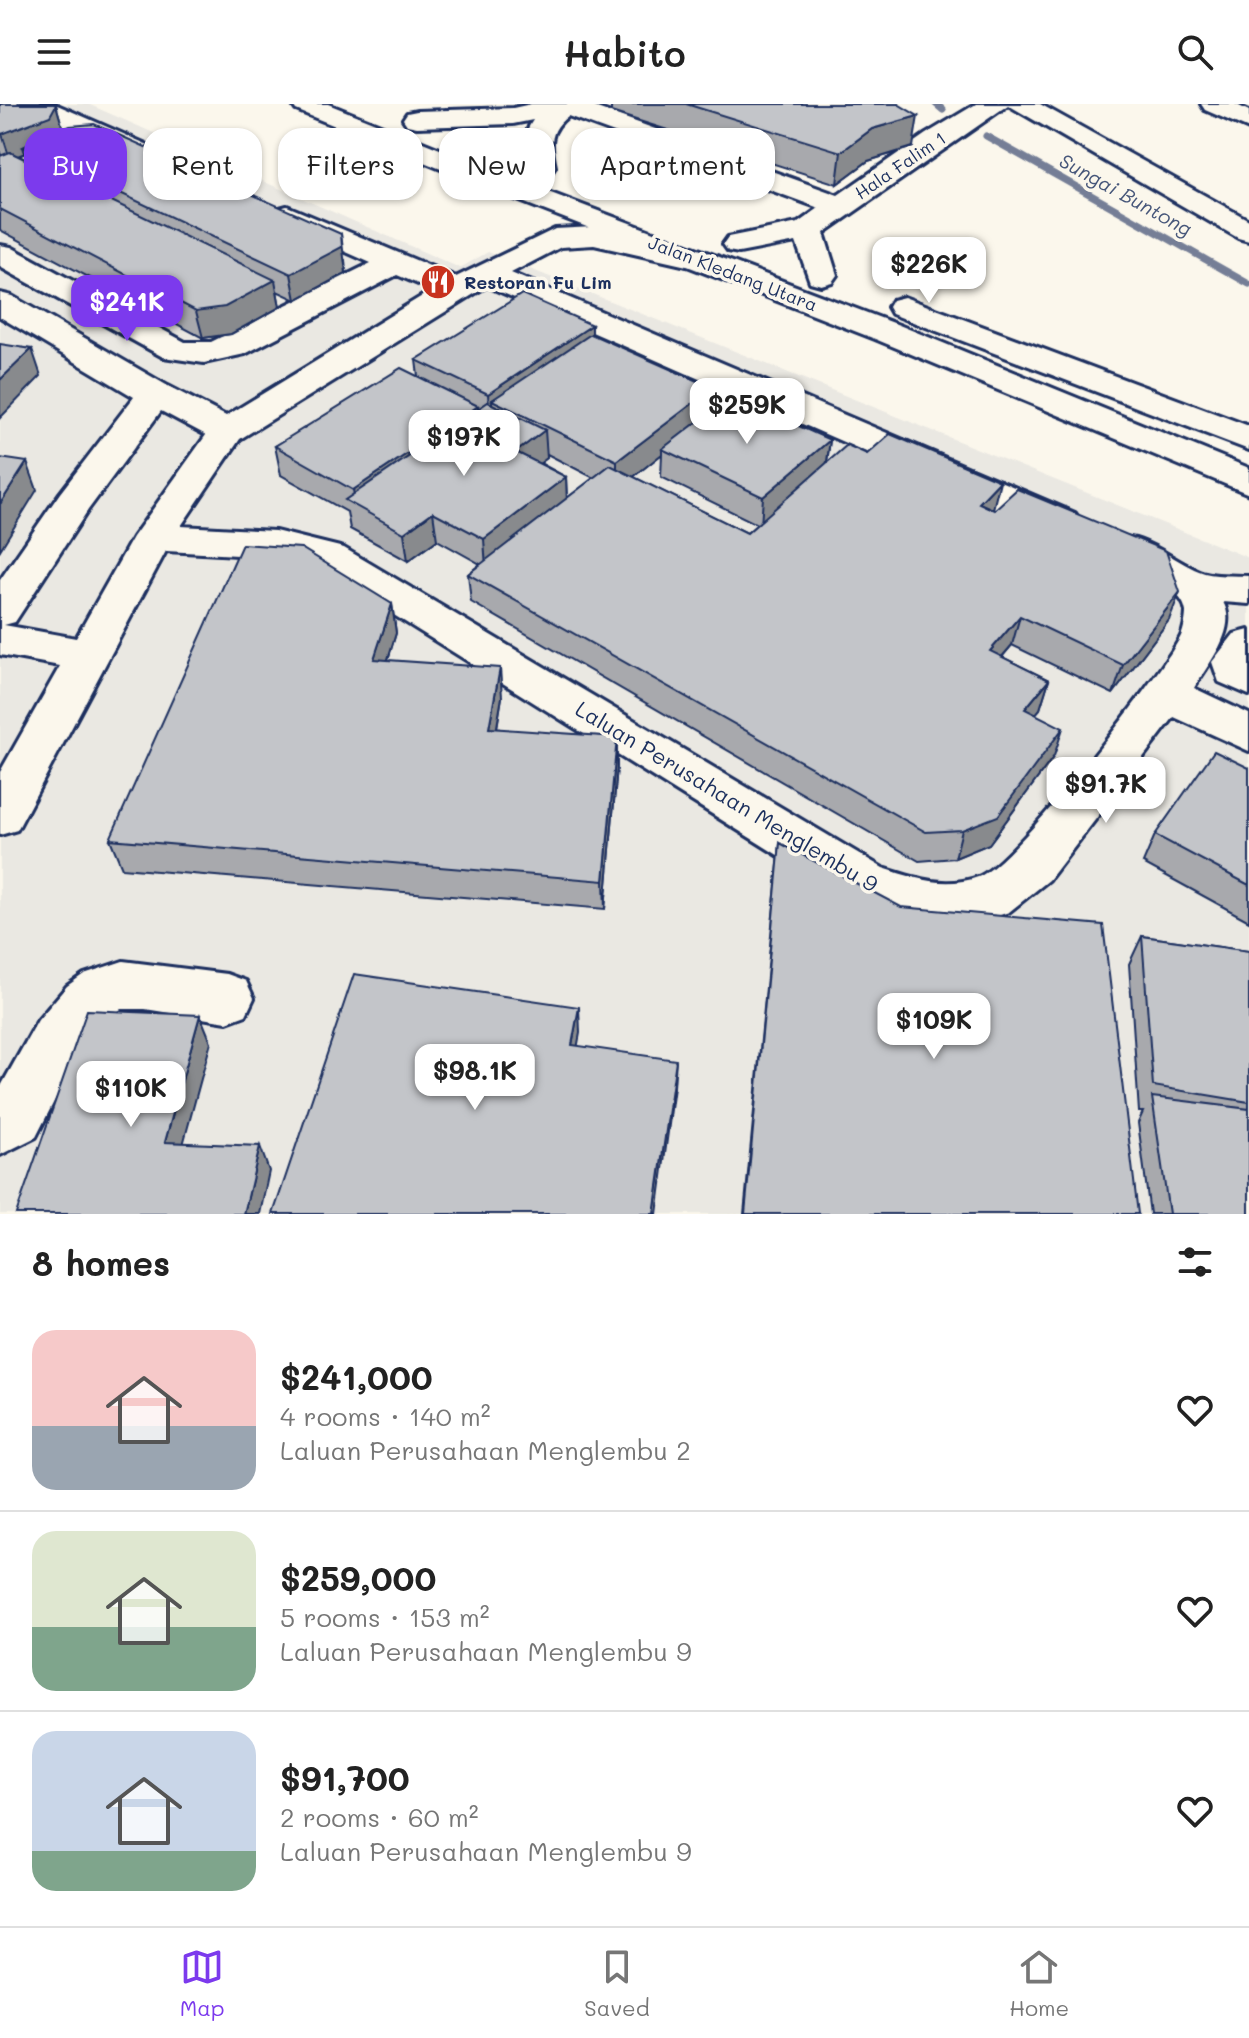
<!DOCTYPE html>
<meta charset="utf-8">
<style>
:root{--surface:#fff;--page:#f6f6f6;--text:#222;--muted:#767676;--line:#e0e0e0;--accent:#7c3aed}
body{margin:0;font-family:Mali,sans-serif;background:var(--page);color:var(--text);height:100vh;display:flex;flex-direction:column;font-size:30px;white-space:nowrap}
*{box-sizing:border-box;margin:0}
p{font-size:26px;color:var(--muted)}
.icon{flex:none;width:44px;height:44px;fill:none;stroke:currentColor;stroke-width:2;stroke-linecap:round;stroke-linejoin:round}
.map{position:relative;height:1110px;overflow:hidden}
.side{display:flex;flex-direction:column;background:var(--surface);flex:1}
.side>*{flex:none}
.banner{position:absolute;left:24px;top:24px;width:800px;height:72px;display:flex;gap:16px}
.price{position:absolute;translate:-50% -68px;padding:0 18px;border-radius:16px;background:#fff;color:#222;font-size:26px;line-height:52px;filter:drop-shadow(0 2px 4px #0008)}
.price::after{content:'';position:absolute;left:50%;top:48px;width:24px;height:18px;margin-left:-12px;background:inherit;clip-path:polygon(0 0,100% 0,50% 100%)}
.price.on{background:var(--accent);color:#fff}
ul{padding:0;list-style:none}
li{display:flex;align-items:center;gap:24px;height:200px;padding:0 32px}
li+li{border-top:2px solid var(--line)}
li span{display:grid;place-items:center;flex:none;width:224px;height:160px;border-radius:24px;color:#555}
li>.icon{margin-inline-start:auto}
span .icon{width:96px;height:96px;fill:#fffc;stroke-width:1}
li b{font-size:34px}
h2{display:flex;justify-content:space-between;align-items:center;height:96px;padding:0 32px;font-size:34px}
.pill{padding:0 28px;border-radius:24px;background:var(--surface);box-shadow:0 2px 6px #0004;font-size:28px;line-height:72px}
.pill.on{background:var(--accent);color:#fff}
header{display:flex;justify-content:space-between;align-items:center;height:104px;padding:0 32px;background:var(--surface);font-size:36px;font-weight:600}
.menu{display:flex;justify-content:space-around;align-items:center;height:112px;border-top:2px solid var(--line);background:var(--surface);font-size:22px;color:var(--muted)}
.menu a{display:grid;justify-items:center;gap:4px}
.menu .on{color:var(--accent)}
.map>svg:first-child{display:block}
</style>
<header><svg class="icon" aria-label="menu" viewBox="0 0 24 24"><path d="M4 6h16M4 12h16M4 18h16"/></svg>Habito<svg class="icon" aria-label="search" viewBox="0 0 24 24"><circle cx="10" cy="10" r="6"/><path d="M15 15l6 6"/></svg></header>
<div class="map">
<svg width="1249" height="1110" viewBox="0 0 1249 1110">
<rect width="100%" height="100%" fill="#fbf7ec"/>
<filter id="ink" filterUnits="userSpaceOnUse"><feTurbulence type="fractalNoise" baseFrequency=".0125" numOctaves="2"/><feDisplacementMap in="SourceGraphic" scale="16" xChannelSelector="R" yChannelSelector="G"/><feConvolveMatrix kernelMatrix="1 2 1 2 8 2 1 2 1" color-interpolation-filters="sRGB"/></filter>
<g filter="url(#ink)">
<polygon fill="#eae8e2" points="0,0 88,0 460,164 488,148 1249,454 1249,1110 0,1110"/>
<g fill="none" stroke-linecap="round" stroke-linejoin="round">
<g stroke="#747e96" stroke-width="7">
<polyline points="936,0 943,6"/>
<polyline points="986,32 1249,180"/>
</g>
<g stroke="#1b2f5e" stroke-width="6">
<g id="minor">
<polygon points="20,0 55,0 146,40 150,46 146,52 136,54 126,52 24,6"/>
<path d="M531,0h55l252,91 88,-61 50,-30h64l209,116v21l-11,-3 -230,-133 -184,128 13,42 -5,7 -11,3 -11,-3 -14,-40 -57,11 -11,-2 -5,-7 5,-7 70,-14 21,-15 -251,-92c-19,15 -18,28 -13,51l-4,6 -10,3 -10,-3c-12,-17 -9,-37 2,-53l-20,4 -96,3 -10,-2 -4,-6 4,-6 10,-2 96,-3z"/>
<polygon points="1201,0 1235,0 1249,7 1249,25 1205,6"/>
<path d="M287,102l169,71 99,-48 39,-2 104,23 5,7 -5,7 -11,2 -93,-21 -33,2 -50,26 564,240 6,9 -6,9 -14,4 -14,-4 -560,-245 -247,153 -59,87 94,5 69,17 539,320c31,10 62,21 95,9 34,-11 184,-203 203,-241 3,-6 5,-18 5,-24 -4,-33 -70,-40 -85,-64l6,-9c34,-10 62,20 92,32 14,6 35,4 50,5v28l-26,-2c16,27 -16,63 -29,86l55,26v37l-75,-34 -125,163 -40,32 -18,6 -61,8 -82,-27 -531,-332 -42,-10 -109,-6 -149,279 -17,5v-63l60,-106 -60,-11v-75l60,-87 74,-96 -134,-80v-24l12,3 156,90 58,30 206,-126 -35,-15 -152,79 -41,9 -41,-6 -163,-90v-22l11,2 174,95h26l160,-79 -95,-42 -4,-6 4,-6zM161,307l45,24 -73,102 -57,101 -72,-13 11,-3 73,-112z"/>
<polygon points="1249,526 1249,591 1219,578 1212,558 1234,530"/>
<polygon points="123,857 227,870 246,877 254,894 246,911 227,918 145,905 121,905 106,916 77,952 36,1033 0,1051 0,984 38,916 67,882 84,870"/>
</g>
</g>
<g stroke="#1b2f5e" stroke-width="6">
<g id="major">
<polygon points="292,0 328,0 527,80 899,221 1249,364 1249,390 875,235 507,92 296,6"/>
<polygon points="904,193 1249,322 1249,346 892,210 888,203 892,196"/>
</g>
</g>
<use href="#minor" fill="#fbf7ec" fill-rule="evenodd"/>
<use href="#major" fill="#fbf7ec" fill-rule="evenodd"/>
</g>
<g fill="#a8a9ad" stroke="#1b2f5e" stroke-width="2" fill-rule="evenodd">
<path d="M0,0l56,1 7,24 282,131 1,13 -50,27 -19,-9 3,16 -49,27 -28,4 -203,-108v-74l2,-1 -2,-1zM25,49l2,7 -8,-4z"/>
<polygon points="611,0 898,0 913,43 868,57 837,80 611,8"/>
<path d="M592,230l121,54 -1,23 118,29 -3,23 166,47 176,110 -56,74 -101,-49 -10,12 47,23 -9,29 -5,5 19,42 -65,88 -34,14 -36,3 -448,-259 -3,-28 12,-10 -43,-24 -29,21 -58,-32 -3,-17 -66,-37 -6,-29 143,-70 -2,-16zM547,350l47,24 -27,20 -1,-21 -26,-14 7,-5zM662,350l-1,23 96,47 -10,9 -114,-56z"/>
<polygon points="392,500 396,529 388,556 502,593 497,624 617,662 605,805 122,764 110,735"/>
<polygon points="1249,664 1249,817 1143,759 1155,731"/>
<polygon points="780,739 1138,1110 744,1110"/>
<polygon points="1142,832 1249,847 1249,1110 1150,1110 1138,1019 1143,1008 1139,1008 1129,860"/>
</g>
<g fill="#888a8d" stroke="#1b2f5e" stroke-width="2">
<polygon points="56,1 63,25 23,43 25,49 10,55 2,30"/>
<polygon points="918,12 913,43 868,57 837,80 841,48 872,25"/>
<polygon points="341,130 346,169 296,196 291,170"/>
<polygon points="275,176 280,203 231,230 203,234 196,207"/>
<polygon points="592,221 592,248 492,296 493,315 490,318 488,290"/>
<polygon points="32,245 41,272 0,314 0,276"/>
<polygon points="713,284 712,312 662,345 662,350 617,386 617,357"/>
<polygon points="478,302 481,330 464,325 456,320 458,345 356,402 353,386"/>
<polygon points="545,326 547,354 518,376 516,348"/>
<polygon points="830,336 826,364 761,422 763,393"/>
<polygon points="27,358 37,386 0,446 0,400"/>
<polygon points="566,373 567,401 486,464 484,435"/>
<polygon points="1000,377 993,405 979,399"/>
<polygon points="433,408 437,436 408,457 404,429"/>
<polygon points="1180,488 1169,516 1113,590 1123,561"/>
<polygon points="392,500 396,529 379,584 374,555"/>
<polygon points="1020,512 1012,541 982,576 990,547"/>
<polygon points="500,564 502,593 492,652 489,624"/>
<polygon points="1049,576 1040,605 1016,634 1025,605"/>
<polygon points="1063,624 1054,652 989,740 955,754 962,726"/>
<polygon points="617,633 617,662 605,805 604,777"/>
<polygon points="579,903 580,929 573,967 572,941"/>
<polygon points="200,911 211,938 177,1063 165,1038"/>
<polygon points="676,956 674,983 657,1110 654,1110"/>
<polygon points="260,1042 269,1067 260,1110 244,1110"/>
</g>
<g fill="#c3c5c9" stroke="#1b2f5e" stroke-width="2">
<polygon points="0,0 54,0 56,1 50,12 2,30 0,29"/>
<polygon points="686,0 898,0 918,12 872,25 841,48"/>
<polygon points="94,20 341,130 342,143 291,170 23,43 70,22"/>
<polygon points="10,48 275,176 225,203 196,207 0,105 0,52"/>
<polygon points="522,190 592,221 488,290 416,256"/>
<polygon points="591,230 713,284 617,357 492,296"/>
<polygon points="0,240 32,245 0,276"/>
<polygon points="401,264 478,302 353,386 275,342"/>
<polygon points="731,292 830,336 763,393 662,345"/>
<polygon points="488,298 545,326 516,348 566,373 484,435 433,408 404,429 345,396 423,343 432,347 464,325 456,320"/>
<polygon points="890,330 1000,377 979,399 994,406 1017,385 1166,447 1180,488 1123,561 1020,512 990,547 1049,576 1025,605 1063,624 998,712 962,726 926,728 468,470 610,361 747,429 847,341 867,350"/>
<polygon points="0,354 27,358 0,400"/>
<polygon points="242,440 301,444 392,500 374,555 500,564 489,624 617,633 604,777 110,735"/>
<polygon points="1214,647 1249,664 1249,781 1155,731"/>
<polygon points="780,739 901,803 1103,821 1138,1110 745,1110"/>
<polygon points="1142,832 1249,847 1249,998 1153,982"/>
<polygon points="354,870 579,903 572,941 676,956 654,1110 273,1110"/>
<polygon points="87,906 200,911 165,1038 260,1042 244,1110 16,1110"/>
<polygon points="1152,993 1249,1005 1249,1110 1169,1110"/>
</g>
</g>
<defs>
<g id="restaurant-disc" transform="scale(1.8)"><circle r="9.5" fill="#c8321e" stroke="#fbf7ec"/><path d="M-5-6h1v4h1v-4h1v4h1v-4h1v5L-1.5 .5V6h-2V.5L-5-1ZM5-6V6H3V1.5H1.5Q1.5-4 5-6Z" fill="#fff"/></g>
</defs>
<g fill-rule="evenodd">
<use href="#restaurant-disc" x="438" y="178"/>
</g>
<g text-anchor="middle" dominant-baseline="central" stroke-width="7" stroke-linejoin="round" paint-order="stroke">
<g font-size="18" fill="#1b2f5e" stroke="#fbf7ec">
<text transform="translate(900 61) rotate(-34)">Hala Falim 1</text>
<text transform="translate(733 169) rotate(21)">Jalan Kledang Utara</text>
</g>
<g font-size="18" font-weight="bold" fill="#1b2f5e" stroke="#fbf7ec" text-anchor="start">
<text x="464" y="178">Restoran Fu Lim</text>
</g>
<g font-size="20" font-style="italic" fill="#47577a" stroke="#fbf7ec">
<text transform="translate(1126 90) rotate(29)">Sungai Buntong</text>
</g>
<g font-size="22" fill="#1b2f5e" stroke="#fbf7ec">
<text transform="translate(727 692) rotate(31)">Laluan Perusahaan Menglembu 9</text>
</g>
</g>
</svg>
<b class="price" style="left:929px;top:201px">$226K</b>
<b class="price on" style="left:127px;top:239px">$241K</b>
<b class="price" style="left:747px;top:342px">$259K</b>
<b class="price" style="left:464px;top:374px">$197K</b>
<b class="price" style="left:1106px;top:721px">$91.7K</b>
<b class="price" style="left:934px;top:957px">$109K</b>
<b class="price" style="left:475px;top:1008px">$98.1K</b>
<b class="price" style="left:131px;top:1025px">$110K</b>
<div class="banner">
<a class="pill on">Buy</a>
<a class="pill">Rent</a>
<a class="pill">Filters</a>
<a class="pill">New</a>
<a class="pill">Apartment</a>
</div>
</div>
<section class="side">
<h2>8 homes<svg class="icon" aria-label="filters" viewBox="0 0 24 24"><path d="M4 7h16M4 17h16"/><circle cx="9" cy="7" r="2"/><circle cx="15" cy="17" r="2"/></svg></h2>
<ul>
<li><span style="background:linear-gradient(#f6c9c9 60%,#9aa5b1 0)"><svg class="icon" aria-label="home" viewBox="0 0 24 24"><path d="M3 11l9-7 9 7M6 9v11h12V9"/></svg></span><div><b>$241,000</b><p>4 rooms · 140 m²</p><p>Laluan Perusahaan Menglembu 2</p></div><svg class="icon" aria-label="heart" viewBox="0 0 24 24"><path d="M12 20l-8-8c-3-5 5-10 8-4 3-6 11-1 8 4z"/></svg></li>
<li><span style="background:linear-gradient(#dfe7d0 60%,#7fa58c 0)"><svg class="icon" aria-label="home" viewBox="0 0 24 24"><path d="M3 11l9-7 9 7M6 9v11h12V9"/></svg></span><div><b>$259,000</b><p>5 rooms · 153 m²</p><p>Laluan Perusahaan Menglembu 9</p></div><svg class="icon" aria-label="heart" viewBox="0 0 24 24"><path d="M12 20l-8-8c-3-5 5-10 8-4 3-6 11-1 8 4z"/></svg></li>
<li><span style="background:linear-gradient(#c9d6e8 75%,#7fa58c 0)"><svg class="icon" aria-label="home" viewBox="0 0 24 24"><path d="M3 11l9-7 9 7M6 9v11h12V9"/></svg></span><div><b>$91,700</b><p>2 rooms · 60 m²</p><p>Laluan Perusahaan Menglembu 9</p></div><svg class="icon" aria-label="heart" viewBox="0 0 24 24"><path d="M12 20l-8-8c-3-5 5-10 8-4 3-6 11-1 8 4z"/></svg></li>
</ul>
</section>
<nav class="menu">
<a class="on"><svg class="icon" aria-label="map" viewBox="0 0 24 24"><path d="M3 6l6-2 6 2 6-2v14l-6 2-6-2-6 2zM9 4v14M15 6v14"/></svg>Map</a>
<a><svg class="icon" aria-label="saved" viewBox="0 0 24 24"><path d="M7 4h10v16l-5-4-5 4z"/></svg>Saved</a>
<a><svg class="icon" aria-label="home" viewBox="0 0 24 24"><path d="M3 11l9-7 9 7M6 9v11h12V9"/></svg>Home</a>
</nav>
